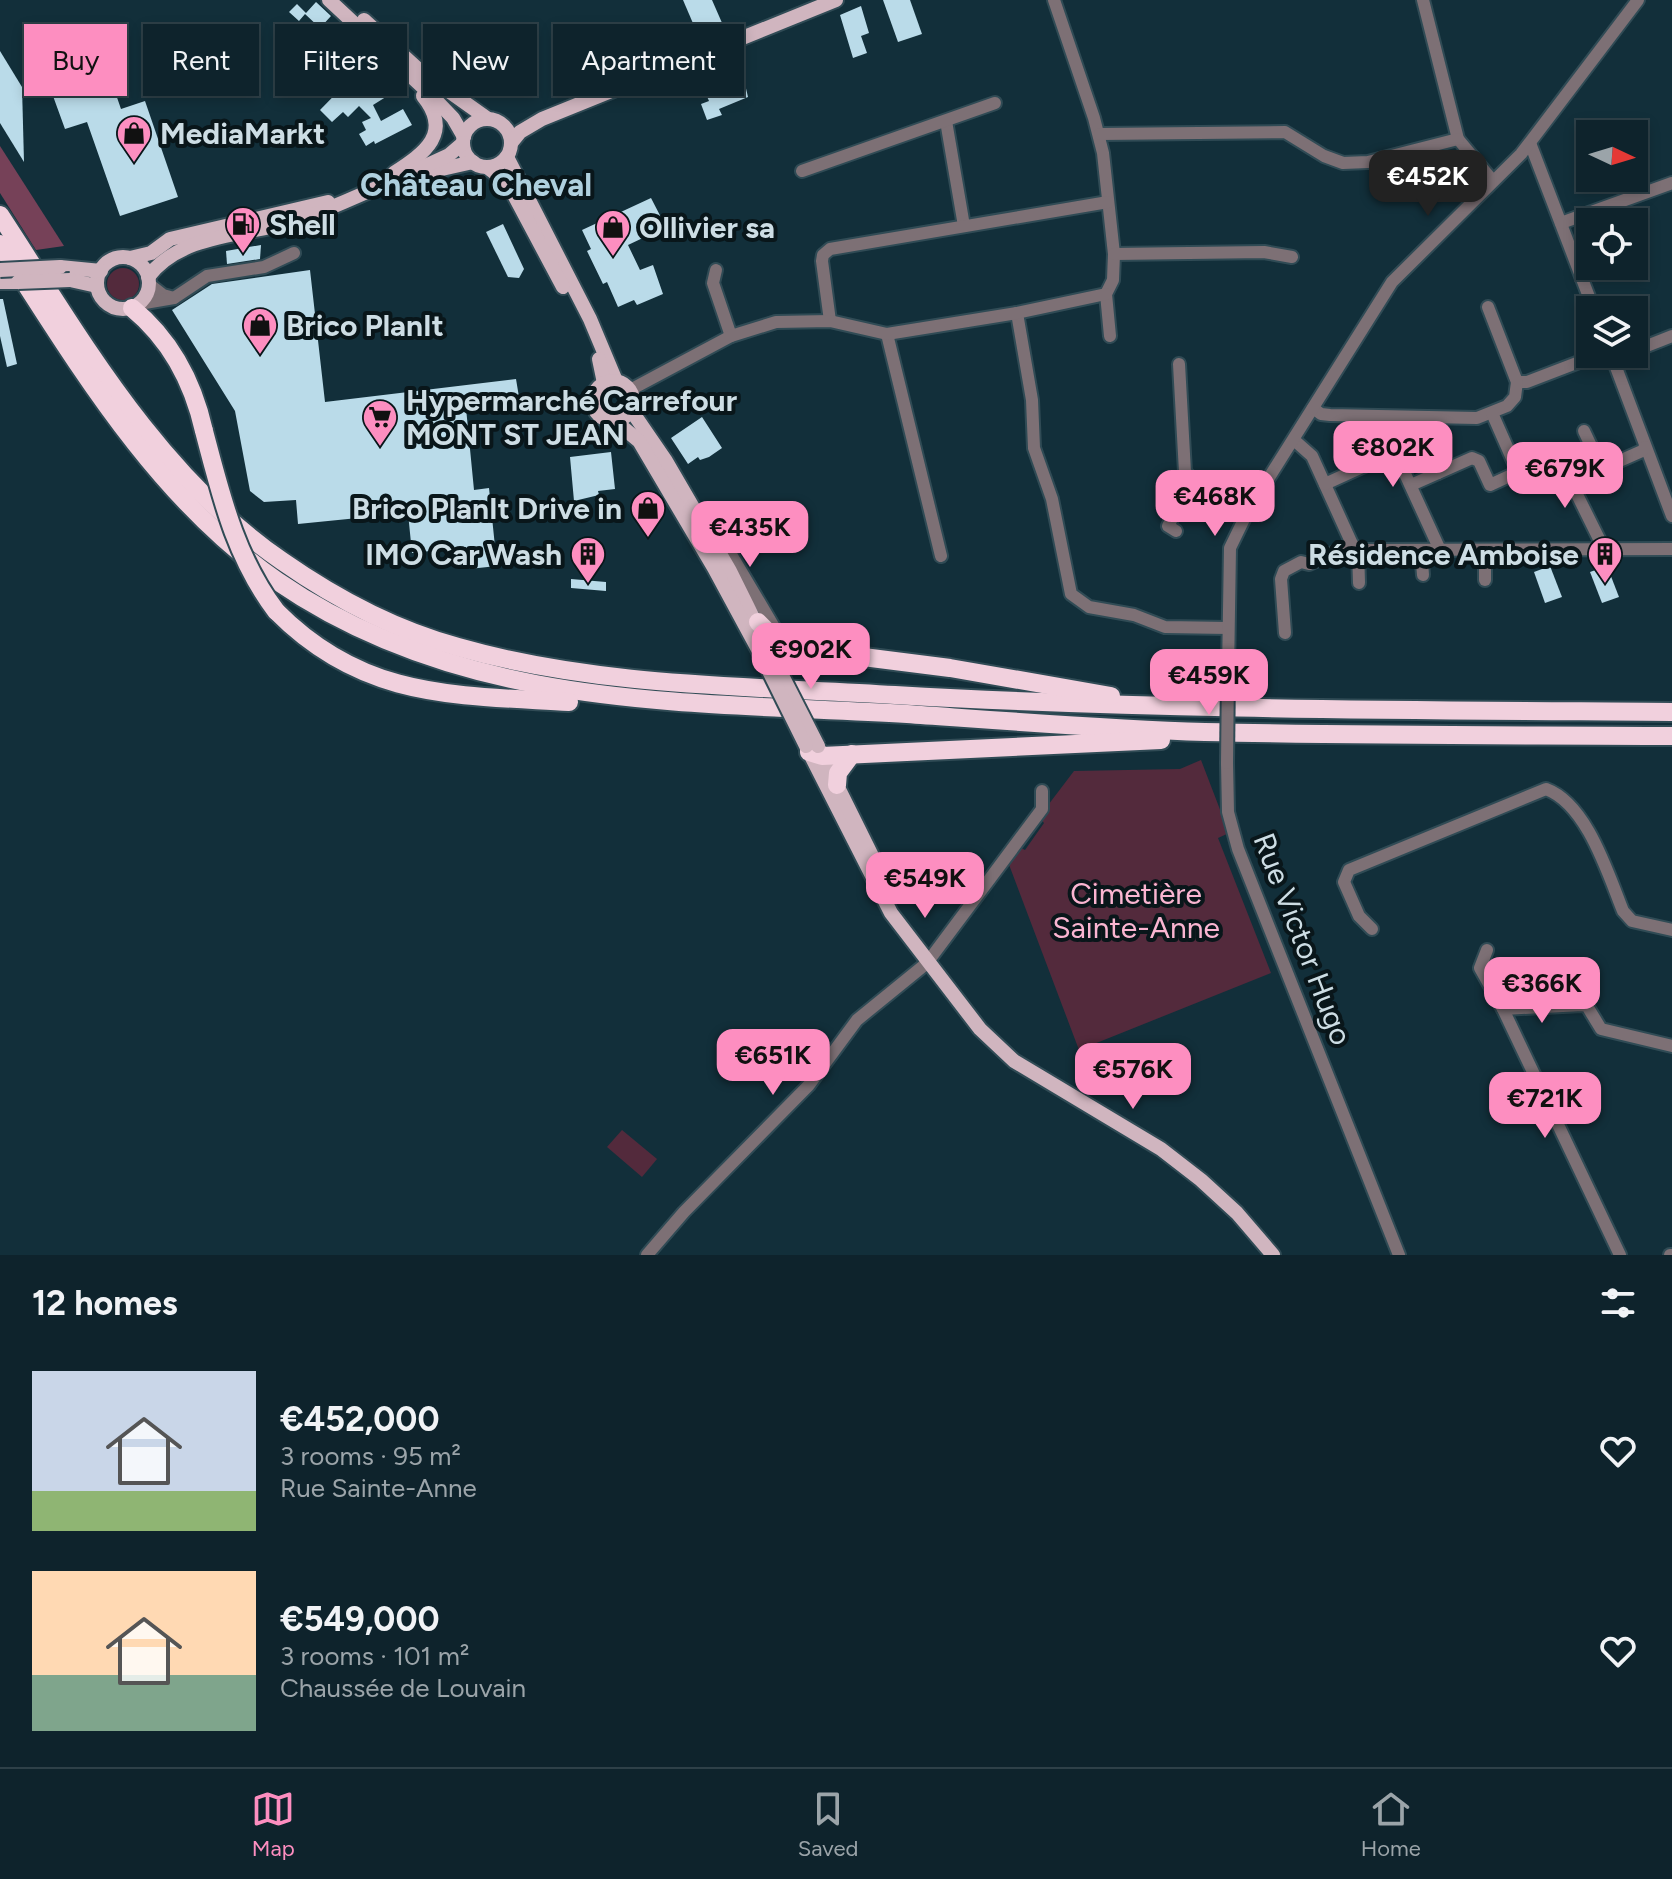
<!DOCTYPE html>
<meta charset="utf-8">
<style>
:root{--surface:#0e232c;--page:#1c2f38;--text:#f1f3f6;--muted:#9ba4a9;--line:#2e4048;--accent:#fd8ec0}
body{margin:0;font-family:Figtree,sans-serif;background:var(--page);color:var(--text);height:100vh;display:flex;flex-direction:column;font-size:30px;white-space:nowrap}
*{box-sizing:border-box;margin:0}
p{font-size:26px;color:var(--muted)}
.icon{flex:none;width:44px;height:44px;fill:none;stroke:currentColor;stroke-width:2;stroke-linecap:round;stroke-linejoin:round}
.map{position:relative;height:1255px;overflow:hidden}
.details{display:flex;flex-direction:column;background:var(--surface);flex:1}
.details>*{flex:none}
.guide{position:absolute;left:24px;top:24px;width:800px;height:72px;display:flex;gap:16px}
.needle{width:52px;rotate:94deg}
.controls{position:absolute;left:1576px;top:120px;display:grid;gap:16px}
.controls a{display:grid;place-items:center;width:72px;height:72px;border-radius:0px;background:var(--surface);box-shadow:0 4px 12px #0003,0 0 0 2px var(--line);font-size:40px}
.price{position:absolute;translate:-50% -68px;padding:0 18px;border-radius:16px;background:var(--accent);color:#111;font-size:26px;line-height:52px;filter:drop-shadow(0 2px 4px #0008)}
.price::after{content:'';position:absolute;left:50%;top:48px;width:24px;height:18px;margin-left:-12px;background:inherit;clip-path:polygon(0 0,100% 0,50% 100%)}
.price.active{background:#222;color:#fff}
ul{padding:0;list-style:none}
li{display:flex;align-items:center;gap:24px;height:200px;padding:0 32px}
li span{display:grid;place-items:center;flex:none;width:224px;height:160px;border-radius:0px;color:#555}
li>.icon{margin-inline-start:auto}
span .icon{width:96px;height:96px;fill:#fffc;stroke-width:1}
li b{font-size:34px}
h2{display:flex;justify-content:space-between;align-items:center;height:96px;padding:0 32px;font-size:34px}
.chip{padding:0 28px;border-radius:0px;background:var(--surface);box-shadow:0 4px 12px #0003,0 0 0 2px var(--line);font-size:28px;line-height:72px}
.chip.active{background:var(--accent);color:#111}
.dock{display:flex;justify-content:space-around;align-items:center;height:112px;border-top:2px solid var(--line);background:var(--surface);font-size:22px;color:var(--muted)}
.dock a{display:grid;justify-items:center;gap:4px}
.dock .active{color:var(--accent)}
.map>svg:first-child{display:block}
</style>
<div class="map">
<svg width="1672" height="1255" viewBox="0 0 1672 1255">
<rect width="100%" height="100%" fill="#122f3a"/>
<g fill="#532a3c">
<circle cx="123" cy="284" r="16"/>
<polygon points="1201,760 1229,833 1218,838 1271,973 1079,1050 1008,862 1019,847 1025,850 1044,823 1039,817 1074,771 1180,769"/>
<polygon points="622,1130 657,1159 642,1177 607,1147"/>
</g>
<polygon fill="#764158" points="0,146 64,246 36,250 0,193"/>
<g fill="#badbe9">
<polygon points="683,0 712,0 726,32 701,42"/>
<polygon points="883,0 910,0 922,34 898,42"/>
<polygon points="316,2 331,16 320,28 305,14 299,21 289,12 297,4 306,13"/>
<polygon points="861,6 869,33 861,36 867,53 853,58 840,15"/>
<polygon points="0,51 22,87 24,162 0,123"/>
<polygon points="103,57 121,109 145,101 178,197 120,216 87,122 65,129 49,85 99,68 96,59"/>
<polygon points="732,59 735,60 738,73 742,71 748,97 719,109 722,115 707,120 701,104 709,101 705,92 697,91 694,74"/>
<polygon points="364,65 374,72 389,95 373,105 381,121 403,109 412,125 375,144 374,141 366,146 359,134 366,130 362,122 371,118 359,106 348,117 343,112 332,122 320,110"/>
<polygon points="651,198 666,227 628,245 640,270 653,265 663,294 637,305 634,300 618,307 607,282 603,284 587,251 591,249 582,230"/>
<polygon points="503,224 524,269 519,278 508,277 486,232"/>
<polygon points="261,245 260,259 227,264 226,251"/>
<polygon points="310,270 325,402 516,379 520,403 466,408 474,490 489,488 497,566 469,569 466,547 412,553 408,513 298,524 296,500 264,502 250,491 235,411 172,310 212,284"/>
<polygon points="0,299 3,299 17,364 7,367 0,336"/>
<polygon points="702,417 722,448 709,457 700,460 698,457 688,464 671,438"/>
<polygon points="611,452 615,489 598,491 599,495 574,501 570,457"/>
<polygon points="1550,566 1562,597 1545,603 1534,572"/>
<polygon points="1607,566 1619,597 1602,603 1590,572"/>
<polygon points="571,579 606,582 606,591 571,588"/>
</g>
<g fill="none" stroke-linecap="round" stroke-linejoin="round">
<g stroke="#304b55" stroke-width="16">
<g id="minor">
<polyline points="1054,0 1094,118 1103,153 1114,254 1113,280 1106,294 1110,336"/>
<polyline points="1423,0 1458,139 1493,181"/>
<polyline points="946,121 964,226"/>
<polyline points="1100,134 1285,132 1324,156 1343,163 1368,162 1458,139"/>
<polyline points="1530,143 1594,310"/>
<polyline points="802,171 995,103"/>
<polyline points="1561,223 1672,183"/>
<polyline points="1114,254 1264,252 1292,257"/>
<polyline points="716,270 713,283 731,336"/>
<polyline points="149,284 163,295 174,298"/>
<polyline points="139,304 174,298 207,276 264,267 294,253"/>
<polyline points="1017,313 1032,400 1034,448 1052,499 1071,594 1089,607 1134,615 1165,627 1228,628"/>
<polyline points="830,321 822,261 823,255 830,249 1108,202"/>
<polyline points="887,334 941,556"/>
<polyline points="1634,351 1672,336"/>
<polyline points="1611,354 1672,516"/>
<polyline points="1179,364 1185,472 1193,480 1248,511"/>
<polyline points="1517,382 1527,382 1600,354"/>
<polyline points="630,390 731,336 776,322 830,321 887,334 1017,313 1106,294"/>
<polyline points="1313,408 1321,414 1330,415 1477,418 1507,406 1515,397 1517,382 1488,307"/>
<polyline points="1492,413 1518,472"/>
<polyline points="1584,431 1602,469"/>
<polyline points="1421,435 1438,473"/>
<polyline points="1294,440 1312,456 1352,544 1358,550 1672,549"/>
<polyline points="1572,482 1642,451 1645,447"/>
<polyline points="1325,484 1395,452 1440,550"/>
<polyline points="1411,485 1472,458 1479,461 1490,485 1557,454 1604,549"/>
<polyline points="1176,531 1168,526 1193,480"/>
<polyline points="709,534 719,534 777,632"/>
<polyline points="1358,550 1359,583"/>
<polyline points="1421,550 1423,575"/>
<polyline points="1485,580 1485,550"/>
<polyline points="1285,633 1281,579 1284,571 1301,562 1309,564 1352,544"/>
<polyline points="1228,672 1230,548 1248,511 1392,282 1521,154 1638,0"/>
<polyline points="1227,763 1228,812 1238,849 1399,1255"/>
<path d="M1372,929l-13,-13 -15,-34 5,-12 197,-81c41,15 62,85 77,122l9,10 40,9"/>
<polyline points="1487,950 1480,968 1503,1009 1582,1005 1587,1006 1601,1029 1672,1046"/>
<polyline points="1503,1009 1620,1255"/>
<polyline points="647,1255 684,1212 809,1085 857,1020 927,963 1042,809 1042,791"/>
<polyline points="1670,1255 1672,1255"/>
</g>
</g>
<g stroke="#304b55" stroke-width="18">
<g id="major">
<polyline points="329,0 430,94 453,118 464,137"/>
<polyline points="364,20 419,70 488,119"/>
<circle cx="487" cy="143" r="24"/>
<polyline points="511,143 520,132 542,119 836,0"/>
<polyline points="507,157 590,319 616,381"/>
<polyline points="487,167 505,181 513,193 563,287"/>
<path d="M394,173c31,-20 59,-40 29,-77"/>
<polyline points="424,173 473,162"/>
<circle cx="123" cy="283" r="26"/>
<polyline points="130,258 151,253 170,239 328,202"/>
<polyline points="60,267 101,271"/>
<path d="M148,277c37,-49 112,-40 165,-62 46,-19 91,-39 136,-60l14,-12"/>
<polyline points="70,280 97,286"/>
<polyline points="0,282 18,282"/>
<polyline points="599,359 604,383"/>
<circle cx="613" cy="401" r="20"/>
<polyline points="631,410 666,461 730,571 771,654"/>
<polyline points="615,421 639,441 714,568 761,655"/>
<polyline points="806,746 891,913 980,1029 1014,1061 1161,1149 1201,1180 1237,1213 1273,1255"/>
<polyline points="819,749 890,892"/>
</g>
</g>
<g stroke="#304b55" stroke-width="22">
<g id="highway">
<path d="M0,215c81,124 157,260 282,346 53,37 113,69 176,86 140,40 292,39 437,48 259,15 518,15 777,17"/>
<path d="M0,244c79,122 155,252 277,337 189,130 410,120 630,133 99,7 199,15 298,18 156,4 311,3 467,4"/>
<path d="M132,308c39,32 61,74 72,123"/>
<path d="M276,611c87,88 177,84 293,91"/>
<polyline points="758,622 778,642 808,650 950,668 1111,696"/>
<polyline points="809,752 822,756 1161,740"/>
<polyline points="837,785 838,773 852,754"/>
</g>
</g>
<use href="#minor" stroke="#7d7075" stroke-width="12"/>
<use href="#major" stroke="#d0b5bf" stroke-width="14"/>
<use href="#highway" stroke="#f1d0dd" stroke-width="18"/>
<g stroke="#304b55" stroke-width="16" stroke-linecap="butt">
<polyline id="minor-bridge" points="1227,763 1228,672"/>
</g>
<g stroke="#304b55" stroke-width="18" stroke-linecap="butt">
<g id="major-bridge">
<polyline points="0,270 60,267"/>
<polyline points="18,282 70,280"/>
<polyline points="771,654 818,746"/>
<polyline points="761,655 806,746"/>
</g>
</g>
<g stroke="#304b55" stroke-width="22" stroke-linecap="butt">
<path id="highway-bridge" d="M204,431c17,64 31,126 72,180"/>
</g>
<use href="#minor-bridge" stroke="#7d7075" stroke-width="12"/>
<use href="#major-bridge" stroke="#d0b5bf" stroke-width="14"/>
<use href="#highway-bridge" stroke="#f1d0dd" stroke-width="18"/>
</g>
<defs>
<g id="shop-pin" transform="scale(1.8)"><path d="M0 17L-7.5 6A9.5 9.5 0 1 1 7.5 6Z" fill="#fd8ec0" stroke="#09161a"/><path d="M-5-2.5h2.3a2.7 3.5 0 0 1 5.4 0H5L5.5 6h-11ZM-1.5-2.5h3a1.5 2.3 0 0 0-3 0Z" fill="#111"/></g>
<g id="fuel-pin" transform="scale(1.8)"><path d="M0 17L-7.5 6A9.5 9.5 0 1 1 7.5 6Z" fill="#fd8ec0" stroke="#09161a"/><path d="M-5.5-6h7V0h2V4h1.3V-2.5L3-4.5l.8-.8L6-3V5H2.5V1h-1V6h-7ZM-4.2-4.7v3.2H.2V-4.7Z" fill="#111"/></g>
<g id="supermarket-pin" transform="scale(1.8)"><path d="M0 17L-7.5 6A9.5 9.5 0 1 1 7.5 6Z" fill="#fd8ec0" stroke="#09161a"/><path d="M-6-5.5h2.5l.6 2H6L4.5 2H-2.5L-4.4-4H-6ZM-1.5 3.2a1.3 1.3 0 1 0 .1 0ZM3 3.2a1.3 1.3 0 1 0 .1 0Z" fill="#111"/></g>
<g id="building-pin" transform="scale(1.8)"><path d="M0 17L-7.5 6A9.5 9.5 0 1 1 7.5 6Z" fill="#fd8ec0" stroke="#09161a"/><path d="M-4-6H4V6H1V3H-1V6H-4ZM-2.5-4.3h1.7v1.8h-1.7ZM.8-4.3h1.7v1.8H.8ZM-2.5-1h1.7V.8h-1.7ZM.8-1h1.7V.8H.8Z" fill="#111"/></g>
</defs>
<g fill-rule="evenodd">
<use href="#shop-pin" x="134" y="133"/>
<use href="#fuel-pin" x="243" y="224"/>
<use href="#shop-pin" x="613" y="227"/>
<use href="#shop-pin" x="260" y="325"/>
<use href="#supermarket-pin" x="380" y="417"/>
<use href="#shop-pin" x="648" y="508"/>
<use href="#building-pin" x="588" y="554"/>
<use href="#building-pin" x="1605" y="554"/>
</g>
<g text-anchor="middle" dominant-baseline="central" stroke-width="8" stroke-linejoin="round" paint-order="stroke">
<g font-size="30" font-weight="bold" fill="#cddde4" stroke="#09161a" text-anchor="start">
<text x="160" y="133">MediaMarkt</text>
<text x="269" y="224">Shell</text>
<text x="639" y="227">Ollivier sa</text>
<text x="286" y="325">Brico PlanIt</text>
<text x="406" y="400">Hypermarché Carrefour<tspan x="406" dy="34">MONT ST JEAN</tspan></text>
<text x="622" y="508" text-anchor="end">Brico PlanIt Drive in</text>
<text x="562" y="554" text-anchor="end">IMO Car Wash</text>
<text x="1579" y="554" text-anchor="end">Résidence Amboise</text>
</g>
<g font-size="30" fill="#fab5d1" stroke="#09161a">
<text x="1136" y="893">Cimetière<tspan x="1136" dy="34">Sainte-Anne</tspan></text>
</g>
<g font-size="30" fill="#cddde4" stroke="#09161a">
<text transform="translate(1303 939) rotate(69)">Rue Victor Hugo</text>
</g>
<g font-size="32" font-weight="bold" fill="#afd0de" stroke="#09161a">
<text x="476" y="185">Château Cheval</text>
</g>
</g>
</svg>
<div class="controls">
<a><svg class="needle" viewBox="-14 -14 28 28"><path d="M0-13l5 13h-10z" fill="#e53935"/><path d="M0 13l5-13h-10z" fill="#9ba4a9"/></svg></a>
<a><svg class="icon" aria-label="locate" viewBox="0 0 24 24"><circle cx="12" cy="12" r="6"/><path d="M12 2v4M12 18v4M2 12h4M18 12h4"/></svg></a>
<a><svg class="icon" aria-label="layers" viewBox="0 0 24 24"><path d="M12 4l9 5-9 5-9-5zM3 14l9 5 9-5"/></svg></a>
</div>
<b class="price active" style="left:1428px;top:218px">€452K</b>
<b class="price" style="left:1393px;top:489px">€802K</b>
<b class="price" style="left:1565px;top:510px">€679K</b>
<b class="price" style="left:1215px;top:538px">€468K</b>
<b class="price" style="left:750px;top:569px">€435K</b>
<b class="price" style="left:811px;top:691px">€902K</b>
<b class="price" style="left:1209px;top:717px">€459K</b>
<b class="price" style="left:925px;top:920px">€549K</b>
<b class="price" style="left:1542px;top:1025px">€366K</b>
<b class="price" style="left:773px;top:1097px">€651K</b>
<b class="price" style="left:1133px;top:1111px">€576K</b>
<b class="price" style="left:1545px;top:1140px">€721K</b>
<div class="guide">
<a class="chip active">Buy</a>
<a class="chip">Rent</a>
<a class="chip">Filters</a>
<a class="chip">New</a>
<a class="chip">Apartment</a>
</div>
</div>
<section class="details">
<h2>12 homes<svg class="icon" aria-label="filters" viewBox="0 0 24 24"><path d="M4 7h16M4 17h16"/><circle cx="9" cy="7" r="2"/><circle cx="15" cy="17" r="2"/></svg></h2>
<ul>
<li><span style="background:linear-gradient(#c9d6e8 75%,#8fb573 0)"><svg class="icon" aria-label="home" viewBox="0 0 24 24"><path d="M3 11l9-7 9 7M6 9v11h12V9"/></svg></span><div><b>€452,000</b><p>3 rooms · 95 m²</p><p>Rue Sainte-Anne</p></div><svg class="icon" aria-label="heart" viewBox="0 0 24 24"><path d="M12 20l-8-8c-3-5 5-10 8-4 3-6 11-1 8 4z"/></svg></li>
<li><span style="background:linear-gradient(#ffd9b3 65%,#7fa58c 0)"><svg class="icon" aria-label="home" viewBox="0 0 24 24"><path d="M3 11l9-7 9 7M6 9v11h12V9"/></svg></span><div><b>€549,000</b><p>3 rooms · 101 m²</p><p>Chaussée de Louvain</p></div><svg class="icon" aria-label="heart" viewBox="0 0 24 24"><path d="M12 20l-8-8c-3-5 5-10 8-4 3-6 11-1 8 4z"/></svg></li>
</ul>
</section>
<nav class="dock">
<a class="active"><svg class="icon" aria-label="map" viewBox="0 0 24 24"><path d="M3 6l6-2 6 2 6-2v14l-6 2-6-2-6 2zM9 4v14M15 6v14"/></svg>Map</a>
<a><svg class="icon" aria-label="saved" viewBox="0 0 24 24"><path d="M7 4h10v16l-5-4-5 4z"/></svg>Saved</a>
<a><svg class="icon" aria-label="home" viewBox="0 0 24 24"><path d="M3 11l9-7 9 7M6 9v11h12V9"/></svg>Home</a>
</nav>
